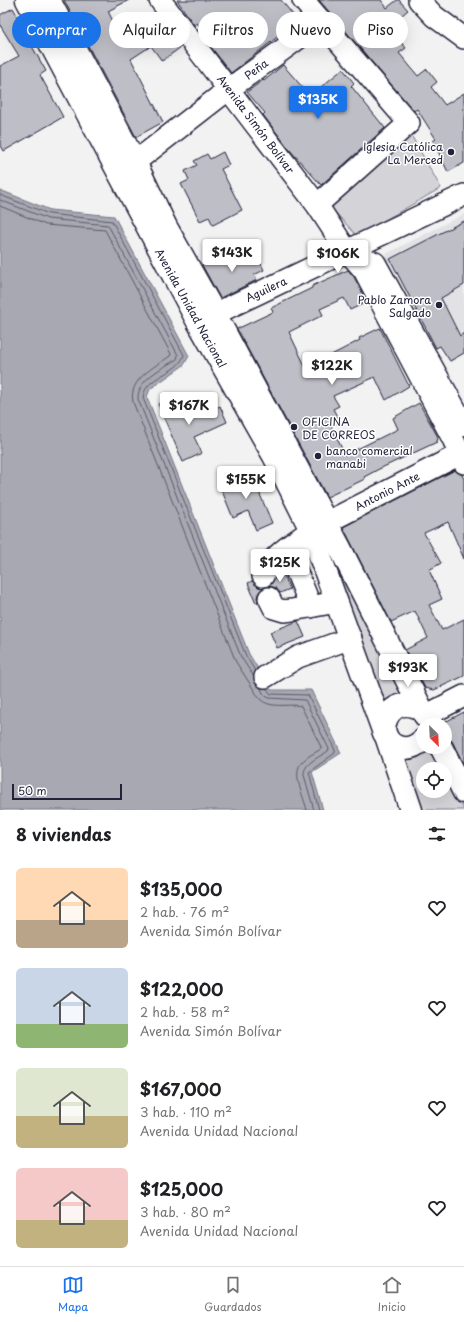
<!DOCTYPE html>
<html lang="es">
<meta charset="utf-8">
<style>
:root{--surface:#fff;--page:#f6f6f6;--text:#202124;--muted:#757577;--line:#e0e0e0;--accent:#1a73e8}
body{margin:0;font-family:"Playpen Sans",sans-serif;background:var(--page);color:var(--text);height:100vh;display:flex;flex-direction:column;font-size:15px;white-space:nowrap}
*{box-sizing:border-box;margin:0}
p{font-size:13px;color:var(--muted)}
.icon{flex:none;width:22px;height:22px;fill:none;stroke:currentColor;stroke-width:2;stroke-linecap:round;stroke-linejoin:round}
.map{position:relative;height:810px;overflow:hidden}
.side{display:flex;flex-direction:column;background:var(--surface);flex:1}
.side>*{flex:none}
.top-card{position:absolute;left:12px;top:12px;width:440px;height:36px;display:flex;gap:8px}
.needle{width:26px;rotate:156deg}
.fabs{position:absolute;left:416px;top:718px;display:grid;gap:8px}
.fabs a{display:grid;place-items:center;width:36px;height:36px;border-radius:50%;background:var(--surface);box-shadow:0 4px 16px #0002;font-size:20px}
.scale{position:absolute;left:12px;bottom:10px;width:110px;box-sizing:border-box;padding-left:4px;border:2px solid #22223b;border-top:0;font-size:11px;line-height:14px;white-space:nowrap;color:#22223b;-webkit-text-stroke:3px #fff;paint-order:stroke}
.price{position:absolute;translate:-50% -34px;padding:0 9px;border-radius:4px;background:#fff;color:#222;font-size:13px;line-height:26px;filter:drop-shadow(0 1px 2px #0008)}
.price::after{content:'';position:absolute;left:50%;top:24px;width:12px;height:9px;margin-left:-6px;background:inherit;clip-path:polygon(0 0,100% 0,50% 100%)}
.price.selected{background:var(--accent);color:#fff}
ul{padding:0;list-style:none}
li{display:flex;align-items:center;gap:12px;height:100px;padding:0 16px}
li span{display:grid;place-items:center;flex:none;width:112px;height:80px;border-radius:6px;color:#555}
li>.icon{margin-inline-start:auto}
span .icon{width:48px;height:48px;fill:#fffc;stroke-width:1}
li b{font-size:17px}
h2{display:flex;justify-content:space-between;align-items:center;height:48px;padding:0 16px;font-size:17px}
.pill{padding:0 14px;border-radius:18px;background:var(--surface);box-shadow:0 4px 16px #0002;font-size:14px;line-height:36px}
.pill.selected{background:var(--accent);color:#fff}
.tab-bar{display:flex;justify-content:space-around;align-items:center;height:56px;border-top:1px solid var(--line);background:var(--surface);font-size:11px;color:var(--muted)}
.tab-bar a{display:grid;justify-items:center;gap:2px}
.tab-bar .selected{color:var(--accent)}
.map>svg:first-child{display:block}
</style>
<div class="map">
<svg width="464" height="810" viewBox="0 0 464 810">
<rect width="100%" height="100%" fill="#f2f2f3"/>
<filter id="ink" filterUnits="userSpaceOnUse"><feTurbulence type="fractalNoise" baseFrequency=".025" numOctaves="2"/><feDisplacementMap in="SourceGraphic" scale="8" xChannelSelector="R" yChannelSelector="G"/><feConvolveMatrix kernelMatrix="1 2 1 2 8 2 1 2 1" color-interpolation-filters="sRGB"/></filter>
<g filter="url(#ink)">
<polygon fill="#e2e2e6" points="464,214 464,354 450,363 382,256"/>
<g fill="#d3d3d8" stroke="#7a7a8a">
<polygon points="411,135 441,188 357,236 326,202"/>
<polygon points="331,550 403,692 382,701"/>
<polygon points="423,751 440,759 444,769 423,769 423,791 445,791 445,771 464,810 418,810 401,754"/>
</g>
<polygon fill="#a8a8b2" stroke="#727282" points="0,190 50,210 114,216 189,356 184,365 150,389 147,397 249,654 271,690 311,690 341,753 312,772 323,810 0,810"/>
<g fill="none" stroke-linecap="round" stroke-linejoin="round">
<g stroke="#58586b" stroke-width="1">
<path d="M0,195l49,19 63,7 72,134c-6,20 -39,20 -41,43l103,258 9,15"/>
<path d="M0,200l48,19 60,6 70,130 -1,4c-14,9 -40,20 -39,40l103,258 13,20"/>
<path d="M0,206l46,19 59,5 66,124 -1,2c-15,11 -42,23 -37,46l103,260 23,36c11,12 29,5 42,8l20,41v2c-6,4 -14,7 -19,13 -11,11 2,35 5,48"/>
<path d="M260,687l4,8 5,3 36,2 24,49 -1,2c-8,6 -25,12 -24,24l10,35"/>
<polyline points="266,688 271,694 308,695 335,750 335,753 309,772 319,810"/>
</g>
</g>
<g fill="#bebec6" stroke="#22223b">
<polygon points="64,0 129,0 108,11 120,36 129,32 131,37 160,20 181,47 162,61 151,46 131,59 163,122 136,137"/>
<polygon points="177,0 281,0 298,21 231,73 208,43 210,41 197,23 194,25"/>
<polygon points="319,0 381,0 387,8 397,0 399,0 408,10 388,27 406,48 399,53 418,76 427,69 437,82 431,87 445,105 464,93 464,163 448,172 433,141 436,139 417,109 414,111"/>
<polygon points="13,8 23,26 21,27 46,71 40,75 63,117 4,151 0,144 0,66 19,56 0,25 0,15"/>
<polygon points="283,65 310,96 343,69 354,83 351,86 385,128 321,185 289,149 263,115 265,113 247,92 263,80 264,81"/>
<polygon points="223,152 229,165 221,169 242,210 213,225 209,217 200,221 181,184 189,180 185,171 197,165 194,161 207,154 210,159"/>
<polygon points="464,221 464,285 441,298 460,336 464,333 464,353 450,361 440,346 436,348 390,259"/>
<polygon points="229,251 234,261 244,256 246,259 256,254 264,270 254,275 257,280 220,298 202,265"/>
<polygon points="348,270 354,277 367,302 350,310 344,298 320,309 323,315 289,332 306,368 345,348 360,340 359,338 380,328 409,386 386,400 375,377 333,396 339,406 333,409 338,418 335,419 337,423 331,426 345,455 398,429 393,418 419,403 438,437 437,442 379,469 364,477 365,479 327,497 237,329 273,312 271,308 312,288 312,286"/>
<polygon points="174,397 178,405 181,404 186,413 192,409 196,417 220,406 227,422 194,437 202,453 183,462 158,404"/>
<polygon points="455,470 462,475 464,479 464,559 448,522 424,533 441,563 429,570 442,599 429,605 442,630 464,619 464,676 434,690 425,688 405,650 428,638 415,611 391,622 343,527"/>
<polygon points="251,473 272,523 256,530 248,511 233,518 220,486"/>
<polygon points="281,569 290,589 280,593 276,588 269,586"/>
<polygon points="252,581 258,587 263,588 259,592 257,597 258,602 256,603 248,583"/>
<polygon points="298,621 305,637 277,648 270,632"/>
<polygon points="464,712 464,765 452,741 445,736 445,722"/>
</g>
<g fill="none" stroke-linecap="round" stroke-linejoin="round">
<g stroke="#22223b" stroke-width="24">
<g id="minor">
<polyline points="160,0 317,205 347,251"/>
<polyline points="303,0 409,123 317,205"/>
<polyline points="419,0 434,16 464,38"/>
<polyline points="135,162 229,89 322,21"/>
<polyline points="200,321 464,195"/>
<polyline points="464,425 375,263 347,251 364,270 453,439 464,463"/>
<polyline points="287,548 311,607"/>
<path d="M263,576c7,-20 31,-33 47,-45l154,-79"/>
<polyline points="269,598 274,608 284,611 292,610 337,602"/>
<polyline points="265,677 298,657 351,638"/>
<polyline points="425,716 464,696"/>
</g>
</g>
<g stroke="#22223b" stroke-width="25">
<g id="major">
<polyline points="27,0 198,322 274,456 309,526 384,733"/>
<polyline points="49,0 135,162 166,227 215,314 340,548 424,714"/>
<polyline points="386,736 411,810"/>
<path d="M423,740c-8,7 -15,10 -25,7 -26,-10 -11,-49 15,-41 6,2 11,6 14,12"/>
<polyline points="441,747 464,792"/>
</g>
</g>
<use href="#minor" stroke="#fff" stroke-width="21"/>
<use href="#major" stroke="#fff" stroke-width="22"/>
</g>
</g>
<g fill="#22223b" stroke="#fff" stroke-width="1.5">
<circle cx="451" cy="152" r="4"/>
<circle cx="439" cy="305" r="4"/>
<circle cx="294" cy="427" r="4"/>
<circle cx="318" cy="456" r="4"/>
</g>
<g text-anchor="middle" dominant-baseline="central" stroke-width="3" stroke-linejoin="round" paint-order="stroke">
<g font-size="11" fill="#22223b" stroke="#fff">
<text transform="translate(256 69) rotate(-36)">Peña</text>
<text transform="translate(256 124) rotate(53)">Avenida Simón Bolívar</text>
<text transform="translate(266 289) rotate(-25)">Aguilera</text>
<text transform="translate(191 308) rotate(61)">Avenida Unidad Nacional</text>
<text transform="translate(387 491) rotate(-27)">Antonio Ante</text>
</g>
<g font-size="11" fill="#22223b" stroke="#fff" text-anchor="end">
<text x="443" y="146">Iglesia Católica<tspan x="443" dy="13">La Merced</tspan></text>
<text x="431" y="299">Pablo Zamora<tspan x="431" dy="13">Salgado</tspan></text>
<text x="302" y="421" text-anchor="start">OFICINA<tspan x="302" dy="13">DE CORREOS</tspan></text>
<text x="326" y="450" text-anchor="start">banco comercial<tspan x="326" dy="13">manabi</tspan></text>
</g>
</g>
</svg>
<div class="fabs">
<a><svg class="needle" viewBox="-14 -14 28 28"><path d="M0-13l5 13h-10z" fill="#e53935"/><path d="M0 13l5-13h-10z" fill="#757577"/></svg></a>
<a><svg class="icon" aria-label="locate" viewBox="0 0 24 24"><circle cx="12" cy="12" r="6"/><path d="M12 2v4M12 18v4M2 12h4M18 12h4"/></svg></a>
</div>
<div class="scale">50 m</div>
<b class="price selected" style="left:318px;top:120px">$135K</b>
<b class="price" style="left:232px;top:273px">$143K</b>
<b class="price" style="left:338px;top:274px">$106K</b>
<b class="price" style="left:332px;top:386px">$122K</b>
<b class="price" style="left:189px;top:426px">$167K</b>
<b class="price" style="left:246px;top:500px">$155K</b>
<b class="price" style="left:280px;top:583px">$125K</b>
<b class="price" style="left:408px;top:688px">$193K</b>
<div class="top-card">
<a class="pill selected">Comprar</a>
<a class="pill">Alquilar</a>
<a class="pill">Filtros</a>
<a class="pill">Nuevo</a>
<a class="pill">Piso</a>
</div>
</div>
<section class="side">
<h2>8 viviendas<svg class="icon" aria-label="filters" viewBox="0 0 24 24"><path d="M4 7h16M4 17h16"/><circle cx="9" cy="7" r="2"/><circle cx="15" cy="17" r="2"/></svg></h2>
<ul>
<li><span style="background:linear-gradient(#ffd9b3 65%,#b9a48a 0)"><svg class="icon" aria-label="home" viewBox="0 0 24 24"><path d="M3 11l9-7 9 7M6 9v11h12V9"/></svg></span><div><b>$135,000</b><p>2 hab. · 76 m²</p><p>Avenida Simón Bolívar</p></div><svg class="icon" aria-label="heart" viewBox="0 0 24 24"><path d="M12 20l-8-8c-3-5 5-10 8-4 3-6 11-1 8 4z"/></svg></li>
<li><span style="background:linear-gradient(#c9d6e8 70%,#8fb573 0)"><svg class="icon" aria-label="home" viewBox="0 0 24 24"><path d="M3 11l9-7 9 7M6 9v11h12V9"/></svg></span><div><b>$122,000</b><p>2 hab. · 58 m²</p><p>Avenida Simón Bolívar</p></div><svg class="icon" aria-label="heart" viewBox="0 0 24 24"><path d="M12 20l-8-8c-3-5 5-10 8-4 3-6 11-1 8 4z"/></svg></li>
<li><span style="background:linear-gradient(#dfe7d0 60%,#c2b280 0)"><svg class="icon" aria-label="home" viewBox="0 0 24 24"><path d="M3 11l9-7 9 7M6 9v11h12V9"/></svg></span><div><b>$167,000</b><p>3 hab. · 110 m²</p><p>Avenida Unidad Nacional</p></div><svg class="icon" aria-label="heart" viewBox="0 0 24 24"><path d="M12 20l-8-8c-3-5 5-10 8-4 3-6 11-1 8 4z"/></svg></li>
<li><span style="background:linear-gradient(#f6c9c9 65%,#c2b280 0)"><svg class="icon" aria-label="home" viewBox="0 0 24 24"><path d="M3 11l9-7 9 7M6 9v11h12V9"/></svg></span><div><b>$125,000</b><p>3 hab. · 80 m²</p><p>Avenida Unidad Nacional</p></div><svg class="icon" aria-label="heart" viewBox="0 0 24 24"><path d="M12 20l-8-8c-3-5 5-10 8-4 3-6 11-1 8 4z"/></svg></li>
</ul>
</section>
<nav class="tab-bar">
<a class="selected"><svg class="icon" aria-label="map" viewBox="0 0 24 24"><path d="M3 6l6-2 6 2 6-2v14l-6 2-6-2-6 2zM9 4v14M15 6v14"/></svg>Mapa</a>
<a><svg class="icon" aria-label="saved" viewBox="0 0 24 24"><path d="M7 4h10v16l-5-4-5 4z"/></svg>Guardados</a>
<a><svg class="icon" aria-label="home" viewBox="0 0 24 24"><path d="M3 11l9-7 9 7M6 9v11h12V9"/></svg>Inicio</a>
</nav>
